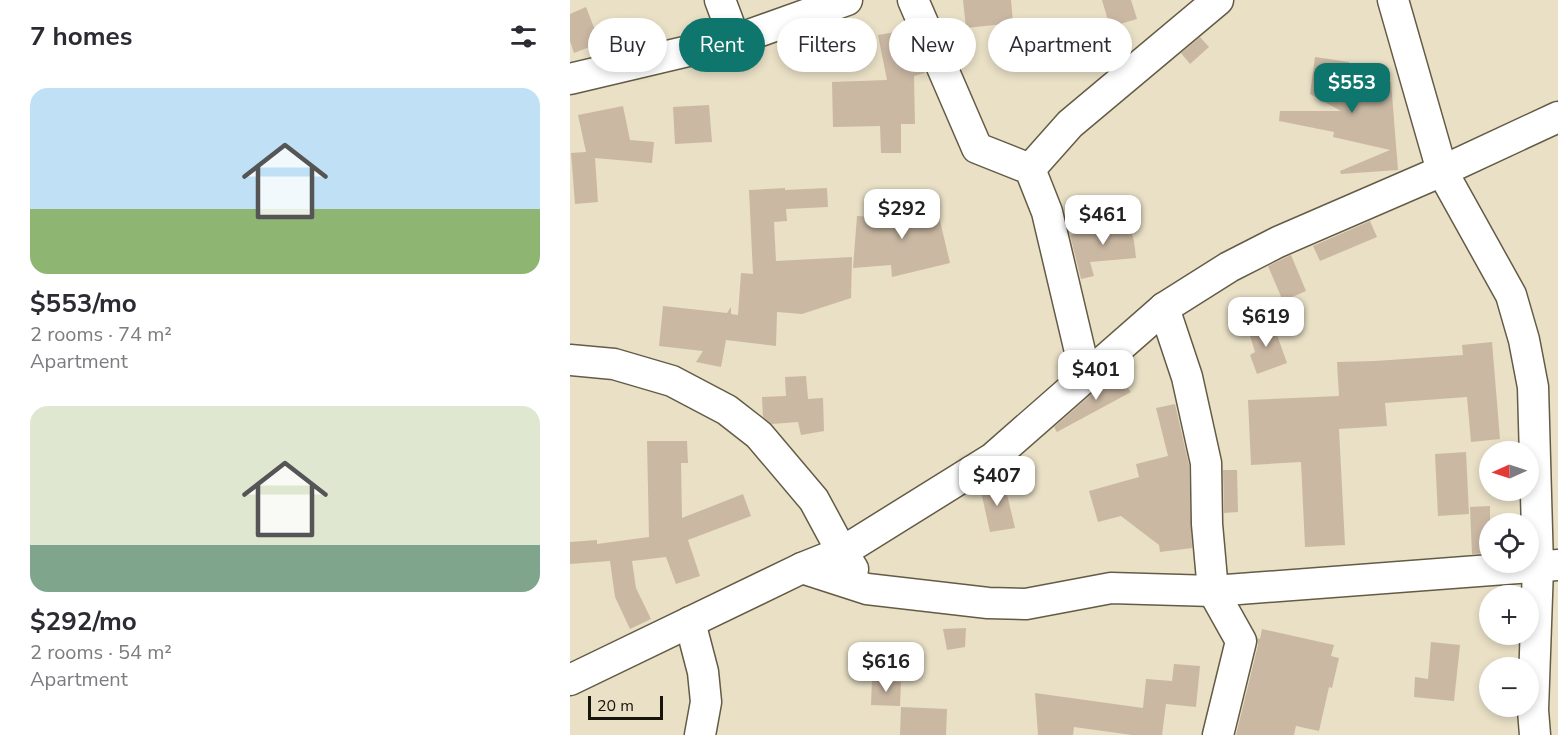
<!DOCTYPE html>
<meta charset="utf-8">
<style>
:root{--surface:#fff;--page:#f7f7f7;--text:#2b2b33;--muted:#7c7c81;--accent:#0f766e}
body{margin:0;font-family:"Nunito Sans",sans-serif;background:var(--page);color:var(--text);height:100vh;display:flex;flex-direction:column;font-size:22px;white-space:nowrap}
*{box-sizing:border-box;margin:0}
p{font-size:20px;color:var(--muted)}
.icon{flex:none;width:33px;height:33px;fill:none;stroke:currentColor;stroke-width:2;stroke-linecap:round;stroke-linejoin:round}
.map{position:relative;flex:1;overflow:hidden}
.drawer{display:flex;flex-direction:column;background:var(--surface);width:570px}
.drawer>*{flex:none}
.guide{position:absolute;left:18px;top:18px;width:570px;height:54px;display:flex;gap:12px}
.needle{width:39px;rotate:267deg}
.buttons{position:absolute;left:909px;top:441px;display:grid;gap:12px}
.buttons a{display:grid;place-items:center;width:60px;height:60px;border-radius:50%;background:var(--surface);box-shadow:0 3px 9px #0003;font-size:30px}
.scale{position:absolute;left:18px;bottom:15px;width:75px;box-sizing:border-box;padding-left:6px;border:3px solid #17140b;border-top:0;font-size:16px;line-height:21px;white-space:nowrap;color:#17140b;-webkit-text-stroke:4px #e9e0c6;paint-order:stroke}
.price{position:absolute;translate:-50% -51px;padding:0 14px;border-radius:12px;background:#fff;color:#222;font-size:20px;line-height:39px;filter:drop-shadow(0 2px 3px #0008)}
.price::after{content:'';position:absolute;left:50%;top:36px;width:18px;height:14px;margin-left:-9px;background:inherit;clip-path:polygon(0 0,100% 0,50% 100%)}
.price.current{background:var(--accent);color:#fff}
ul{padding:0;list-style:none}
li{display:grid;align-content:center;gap:12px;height:318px;padding:0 30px}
li span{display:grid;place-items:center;height:186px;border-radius:18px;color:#555}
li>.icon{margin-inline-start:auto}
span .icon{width:108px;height:108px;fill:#fffc;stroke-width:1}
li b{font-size:26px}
h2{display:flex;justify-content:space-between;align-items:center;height:72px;padding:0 30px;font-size:26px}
.pill{padding:0 21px;border-radius:27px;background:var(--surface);box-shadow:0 3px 9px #0003;font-size:21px;line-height:54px}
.pill.current{background:var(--accent);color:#fff}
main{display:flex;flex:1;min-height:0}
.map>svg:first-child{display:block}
</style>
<main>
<section class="drawer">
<h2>7 homes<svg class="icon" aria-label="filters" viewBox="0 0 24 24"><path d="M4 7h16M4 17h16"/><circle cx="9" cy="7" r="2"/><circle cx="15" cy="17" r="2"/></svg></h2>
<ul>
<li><span style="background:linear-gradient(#bfe0f5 65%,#8fb573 0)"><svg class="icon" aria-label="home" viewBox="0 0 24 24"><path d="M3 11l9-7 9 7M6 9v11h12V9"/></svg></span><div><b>$553/mo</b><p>2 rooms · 74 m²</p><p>Apartment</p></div></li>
<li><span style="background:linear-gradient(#dfe7d0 75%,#7fa58c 0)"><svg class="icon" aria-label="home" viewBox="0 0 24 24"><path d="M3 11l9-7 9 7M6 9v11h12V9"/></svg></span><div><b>$292/mo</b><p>2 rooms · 54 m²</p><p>Apartment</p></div></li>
</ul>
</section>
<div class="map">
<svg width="988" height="735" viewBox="0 0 988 735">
<rect width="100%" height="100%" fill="#e9e0c6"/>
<g fill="#cab8a3">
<polygon points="393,0 441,0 443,23 396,28"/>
<polygon points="532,0 561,0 567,19 540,27"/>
<polygon points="16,7 30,43 4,53 0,41 0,14"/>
<polygon points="337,30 355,73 344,76 345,124 331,124 331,153 311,153 310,126 263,127 262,82 317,80 308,35"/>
<polygon points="630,37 639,47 620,64 611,53"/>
<polygon points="745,57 779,62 776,86 821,82 828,170 771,174 770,171 820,150 763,137 764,132 709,121 710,111 771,111 740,94"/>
<polygon points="139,105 142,142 105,144 103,107"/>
<polygon points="53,106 60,140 84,142 82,163 25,158 28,202 5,204 1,153 16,152 8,115"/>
<polygon points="215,188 215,190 257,188 258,207 216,209 217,221 204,222 206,261 282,257 281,298 232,314 207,312 206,346 156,340 151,367 126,362 133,351 89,346 93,306 157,313 161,307 161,314 168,315 171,273 183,274 179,190"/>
<polygon points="365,200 380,263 322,277 321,265 283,268 287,216 319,218 321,208"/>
<polygon points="558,221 564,241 566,258 520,262 524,276 511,279 500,235"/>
<polygon points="800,221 807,237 750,261 743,246"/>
<polygon points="721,255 736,291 713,301 698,266"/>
<polygon points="702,321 717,363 687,374 680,355 685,352 678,329"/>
<polygon points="922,342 930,439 901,442 897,397 815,403 817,426 769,429 775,545 735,547 731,462 681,465 678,400 769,396 767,362 805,361 893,355 892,345"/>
<polygon points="546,373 561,392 487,432 484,427"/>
<polygon points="236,376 238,399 253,398 254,431 231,435 228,422 202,424 193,417 192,397 216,396 215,377"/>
<polygon points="605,404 619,465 622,548 590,552 589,545 551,516 528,522 519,491 569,477 566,464 598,456 586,408"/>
<polygon points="77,441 117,441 118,463 111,463 112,518 173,494 181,516 118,540 130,576 106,584 96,557 62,561 66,588 81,619 60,629 45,597 40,561 0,564 0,542 27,540 27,544 79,537"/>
<polygon points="896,452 899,514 868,516 865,454"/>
<polygon points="653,470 667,470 668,512 654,513"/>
<polygon points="434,482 445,528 420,532 410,487"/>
<polygon points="920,506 920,553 902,554 900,507"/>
<polygon points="396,628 395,647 377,650 373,629"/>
<polygon points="692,629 764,645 761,656 769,658 762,688 759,687 749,731 726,726 724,735 666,735 688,645 687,638 690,639"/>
<polygon points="861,642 890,645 884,701 844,697 845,677 858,679"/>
<polygon points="604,664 630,666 626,707 596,704 592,735 562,735 504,727 503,735 468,735 465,693 573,708 576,679 602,681"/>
<polygon points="302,680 331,682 330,706 301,705"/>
<polygon points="331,707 377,709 376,735 330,735"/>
</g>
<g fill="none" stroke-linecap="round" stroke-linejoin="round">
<g stroke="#635b45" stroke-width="33">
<g id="minor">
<polyline points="150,0 165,40"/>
<polyline points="343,0 407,148 460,169 477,212 516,377"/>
<polyline points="823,0 872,171 941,295 954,340 963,387 968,567 963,710 965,735"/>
<polyline points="0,79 165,40 277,0"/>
<polyline points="460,169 500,124 648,0"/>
<polyline points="594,308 617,377 636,463 637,524 643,591 671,641 648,735"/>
<polyline points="0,360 44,364 102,381 157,410 189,435 244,500 272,552 283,569"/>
<polyline points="232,568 297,589 418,603 456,604 541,588 643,591 988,565"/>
<polyline points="120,622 133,672 136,702 130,735"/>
<polyline points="0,680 232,568 272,552 423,458 594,308 659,267 708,242 872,171 988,117"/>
</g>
</g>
<use href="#minor" stroke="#fff" stroke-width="30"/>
</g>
</svg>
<div class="buttons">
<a><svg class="needle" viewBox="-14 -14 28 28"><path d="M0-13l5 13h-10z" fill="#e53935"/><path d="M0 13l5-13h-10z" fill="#7c7c81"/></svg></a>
<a><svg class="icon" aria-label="locate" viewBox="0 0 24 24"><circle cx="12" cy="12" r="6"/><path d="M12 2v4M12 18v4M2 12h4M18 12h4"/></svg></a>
<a>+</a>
<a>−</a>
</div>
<div class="scale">20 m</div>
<b class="price current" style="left:782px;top:114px">$553</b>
<b class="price" style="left:332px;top:240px">$292</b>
<b class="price" style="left:533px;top:246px">$461</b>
<b class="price" style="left:696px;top:348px">$619</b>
<b class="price" style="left:526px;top:401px">$401</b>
<b class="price" style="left:427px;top:507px">$407</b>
<b class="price" style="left:316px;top:693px">$616</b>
<div class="guide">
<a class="pill">Buy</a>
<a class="pill current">Rent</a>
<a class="pill">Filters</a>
<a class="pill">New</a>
<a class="pill">Apartment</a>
</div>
</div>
</main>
